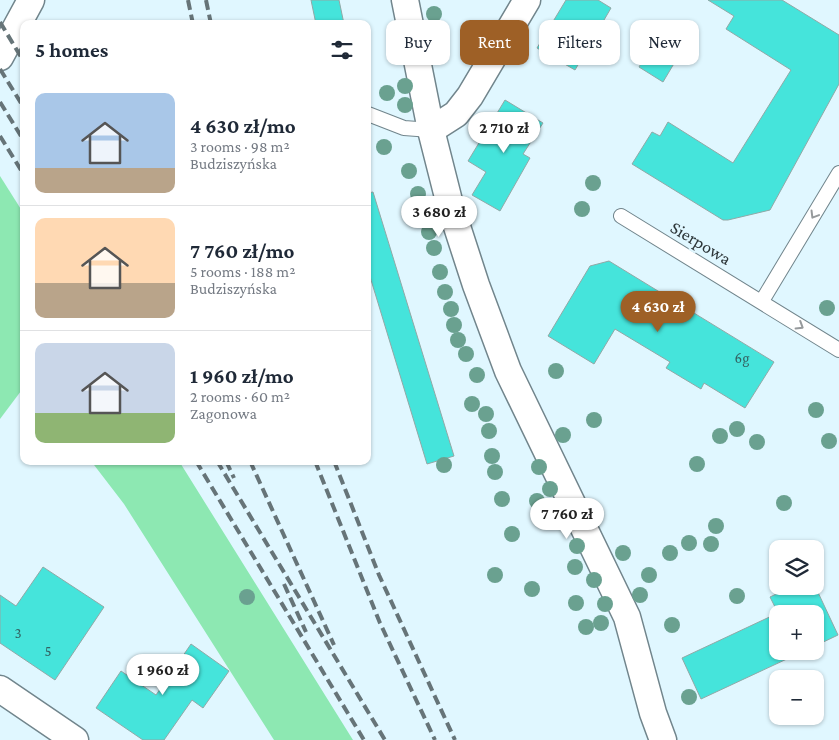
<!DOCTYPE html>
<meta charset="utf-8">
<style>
:root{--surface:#fff;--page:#f6f6f7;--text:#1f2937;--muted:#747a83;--line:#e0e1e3;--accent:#9e6026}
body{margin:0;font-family:"Crimson Pro",serif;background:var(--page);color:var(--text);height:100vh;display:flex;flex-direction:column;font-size:19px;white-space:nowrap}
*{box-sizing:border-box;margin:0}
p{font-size:16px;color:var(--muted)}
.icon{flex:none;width:28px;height:28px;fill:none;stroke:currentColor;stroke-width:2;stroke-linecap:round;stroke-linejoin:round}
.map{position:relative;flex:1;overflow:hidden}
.sheet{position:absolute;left:20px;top:20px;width:351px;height:445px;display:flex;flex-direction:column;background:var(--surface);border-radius:10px;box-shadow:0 1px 4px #0004}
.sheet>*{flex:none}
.top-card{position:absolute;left:386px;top:20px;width:378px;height:45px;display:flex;gap:10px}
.tools{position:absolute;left:769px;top:540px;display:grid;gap:10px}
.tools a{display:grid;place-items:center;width:55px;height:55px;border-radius:10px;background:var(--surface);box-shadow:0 1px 4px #0004;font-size:25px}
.price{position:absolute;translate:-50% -42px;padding:0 11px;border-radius:18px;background:#fff;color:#222;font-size:16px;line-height:32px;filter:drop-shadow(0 1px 2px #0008)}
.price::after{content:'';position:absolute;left:50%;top:30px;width:15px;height:11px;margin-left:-8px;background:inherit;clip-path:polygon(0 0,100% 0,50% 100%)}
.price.selected{background:var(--accent);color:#fff}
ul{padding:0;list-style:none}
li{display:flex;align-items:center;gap:15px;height:125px;padding:0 15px}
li+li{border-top:1px solid var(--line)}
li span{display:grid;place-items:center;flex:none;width:140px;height:100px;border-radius:10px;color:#555}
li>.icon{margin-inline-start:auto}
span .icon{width:60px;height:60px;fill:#fffc;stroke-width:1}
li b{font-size:21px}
h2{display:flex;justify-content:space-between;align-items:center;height:60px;padding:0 15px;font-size:21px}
.pill{padding:0 18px;border-radius:10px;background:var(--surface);box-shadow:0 1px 4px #0004;font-size:18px;line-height:45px}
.pill.selected{background:var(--accent);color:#fff}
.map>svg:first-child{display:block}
</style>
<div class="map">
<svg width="839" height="740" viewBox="0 0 839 740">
<rect width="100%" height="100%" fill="#e0f7ff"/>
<g fill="#8de8b2">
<polygon points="0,176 24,214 24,387 0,419"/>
<polygon points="91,461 179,461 353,740 274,740 124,504"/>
</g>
<g fill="#45e4db" stroke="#91a8a6">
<polygon points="311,0 339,0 344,24 316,24"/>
<polygon points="566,0 598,0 611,8 575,70 537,48"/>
<polygon points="708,0 782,0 839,35 839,84 770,210 728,220 723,220 632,164 652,132 660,136 668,122 733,163 791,70 726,29 734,16"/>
<polygon points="659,23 688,40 663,82 639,67 651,46 646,44"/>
<polygon points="505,100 543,123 523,154 530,158 500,211 472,195 486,172 468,161"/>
<polygon points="373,192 454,456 427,464 368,270 368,193"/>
<polygon points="609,261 774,362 745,408 704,383 701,389 666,368 670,362 615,329 594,364 548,336 590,266"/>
<polygon points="43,567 104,607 55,680 0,643 0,595 16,606"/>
<polygon points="793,586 815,586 838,635 815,646 815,614 778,614 778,651 804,651 701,699 682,658 778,613 770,597"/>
<polygon points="191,644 229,671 203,708 192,700 164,740 143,740 96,708 121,671 156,695"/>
</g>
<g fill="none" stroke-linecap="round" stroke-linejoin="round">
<g stroke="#71858c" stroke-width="16">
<g id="service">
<polyline points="368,114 404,128 431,130"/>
<polyline points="621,216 839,350"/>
<polyline points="762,301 839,173"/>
</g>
</g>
<g stroke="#71858c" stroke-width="29">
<g id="minor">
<polyline points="405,0 431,130 450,205 476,285 508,371 627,617 653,713 663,740"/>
<polyline points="0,57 31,0"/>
<polyline points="431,130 456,114 470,96 527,0"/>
<polyline points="0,689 75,740"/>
</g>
</g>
<use href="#service" stroke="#fff" stroke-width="14"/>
<use href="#minor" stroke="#fff" stroke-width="26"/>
<g stroke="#667478" stroke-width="4" stroke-dasharray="10 5" stroke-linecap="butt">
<polyline points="188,0 193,24"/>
<polyline points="206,0 211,24"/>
<polyline points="0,22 24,62"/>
<polyline points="0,69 24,108"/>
<polyline points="0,102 24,141"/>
<polyline points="0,136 24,175"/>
<polyline points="196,461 364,740"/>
<polyline points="217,461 385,740"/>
<polyline points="226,461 234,478"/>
<polyline points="250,461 334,645"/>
<polyline points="315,461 380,623 435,740"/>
<polyline points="334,461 379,575 455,740"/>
<polyline points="284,584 306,632"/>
</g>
</g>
<g fill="#6aa190">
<circle cx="434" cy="14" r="8"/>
<circle cx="405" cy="86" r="8"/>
<circle cx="387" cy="93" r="8"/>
<circle cx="405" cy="105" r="8"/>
<circle cx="384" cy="147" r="8"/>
<circle cx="409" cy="171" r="8"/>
<circle cx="593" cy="183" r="8"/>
<circle cx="418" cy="194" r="8"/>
<circle cx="582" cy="209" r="8"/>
<circle cx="423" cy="210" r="8"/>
<circle cx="429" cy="232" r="8"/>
<circle cx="434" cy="248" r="8"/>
<circle cx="440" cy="272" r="8"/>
<circle cx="445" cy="292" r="8"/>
<circle cx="827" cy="308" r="8"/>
<circle cx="451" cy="309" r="8"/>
<circle cx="454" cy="325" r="8"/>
<circle cx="458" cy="340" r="8"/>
<circle cx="466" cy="354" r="8"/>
<circle cx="556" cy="371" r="8"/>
<circle cx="477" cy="375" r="8"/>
<circle cx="472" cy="404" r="8"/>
<circle cx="816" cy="410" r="8"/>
<circle cx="486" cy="414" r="8"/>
<circle cx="594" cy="420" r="8"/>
<circle cx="737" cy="429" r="8"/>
<circle cx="489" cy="431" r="8"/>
<circle cx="563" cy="435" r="8"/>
<circle cx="720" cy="436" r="8"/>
<circle cx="829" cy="441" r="8"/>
<circle cx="757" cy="442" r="8"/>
<circle cx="492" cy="456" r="8"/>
<circle cx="697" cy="464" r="8"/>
<circle cx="444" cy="465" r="8"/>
<circle cx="539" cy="467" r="8"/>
<circle cx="495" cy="472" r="8"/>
<circle cx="550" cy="489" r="8"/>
<circle cx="502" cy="499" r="8"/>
<circle cx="537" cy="501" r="8"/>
<circle cx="784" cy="503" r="8"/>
<circle cx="567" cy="524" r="8"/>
<circle cx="716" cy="526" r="8"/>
<circle cx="512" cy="534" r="8"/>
<circle cx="689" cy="543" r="8"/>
<circle cx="711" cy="544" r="8"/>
<circle cx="577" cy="546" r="8"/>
<circle cx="623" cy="553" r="8"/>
<circle cx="670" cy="553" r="8"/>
<circle cx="575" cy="567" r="8"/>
<circle cx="495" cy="575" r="8"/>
<circle cx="649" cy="575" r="8"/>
<circle cx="594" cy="580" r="8"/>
<circle cx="532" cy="589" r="8"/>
<circle cx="640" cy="595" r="8"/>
<circle cx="737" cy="596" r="8"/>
<circle cx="247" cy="597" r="8"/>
<circle cx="576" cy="603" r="8"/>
<circle cx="605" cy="604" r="8"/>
<circle cx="601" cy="623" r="8"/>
<circle cx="672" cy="625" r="8"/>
<circle cx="586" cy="627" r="8"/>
<circle cx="689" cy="697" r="8"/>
</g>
<defs><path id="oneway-chevron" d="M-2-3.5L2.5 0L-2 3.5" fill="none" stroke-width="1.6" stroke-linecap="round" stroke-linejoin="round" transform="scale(1.25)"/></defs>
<g stroke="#969a9c">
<use href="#oneway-chevron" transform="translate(814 215) rotate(121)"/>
<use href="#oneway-chevron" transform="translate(800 326) rotate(32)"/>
</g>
<g text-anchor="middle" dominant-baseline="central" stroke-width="4.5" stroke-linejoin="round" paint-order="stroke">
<g font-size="15" fill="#336262">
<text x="742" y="358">6g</text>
<text x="18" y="633">3</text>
<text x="48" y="651">5</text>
</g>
<g font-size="18" fill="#2d3639" stroke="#e0f7ff">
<text transform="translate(701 243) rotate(31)">Sierpowa</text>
</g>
</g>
</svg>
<div class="tools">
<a><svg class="icon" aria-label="layers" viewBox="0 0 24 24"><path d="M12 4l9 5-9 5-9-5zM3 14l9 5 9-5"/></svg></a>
<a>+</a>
<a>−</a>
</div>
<b class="price" style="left:504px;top:154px">2 710 zł</b>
<b class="price" style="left:439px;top:238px">3 680 zł</b>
<b class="price selected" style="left:658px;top:333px">4 630 zł</b>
<b class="price" style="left:567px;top:540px">7 760 zł</b>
<b class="price" style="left:163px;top:696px">1 960 zł</b>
<div class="top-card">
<a class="pill">Buy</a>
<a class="pill selected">Rent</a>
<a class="pill">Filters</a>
<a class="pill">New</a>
</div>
<section class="sheet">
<h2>5 homes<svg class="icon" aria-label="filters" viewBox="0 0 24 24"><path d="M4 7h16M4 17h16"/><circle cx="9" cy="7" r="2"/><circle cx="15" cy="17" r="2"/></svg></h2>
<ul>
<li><span style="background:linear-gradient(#a9c7e8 75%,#b9a48a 0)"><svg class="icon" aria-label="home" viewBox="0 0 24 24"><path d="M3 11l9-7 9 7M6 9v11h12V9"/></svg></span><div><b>4 630 zł/mo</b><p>3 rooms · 98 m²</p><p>Budziszyńska</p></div></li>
<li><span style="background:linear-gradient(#ffd9b3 65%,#b9a48a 0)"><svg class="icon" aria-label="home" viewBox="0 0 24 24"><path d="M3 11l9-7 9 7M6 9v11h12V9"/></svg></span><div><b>7 760 zł/mo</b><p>5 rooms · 188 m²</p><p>Budziszyńska</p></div></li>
<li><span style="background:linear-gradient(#c9d6e8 70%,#8fb573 0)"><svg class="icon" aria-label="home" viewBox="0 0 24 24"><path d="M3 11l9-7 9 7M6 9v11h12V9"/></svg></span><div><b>1 960 zł/mo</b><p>2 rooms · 60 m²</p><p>Zagonowa</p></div></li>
</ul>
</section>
</div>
